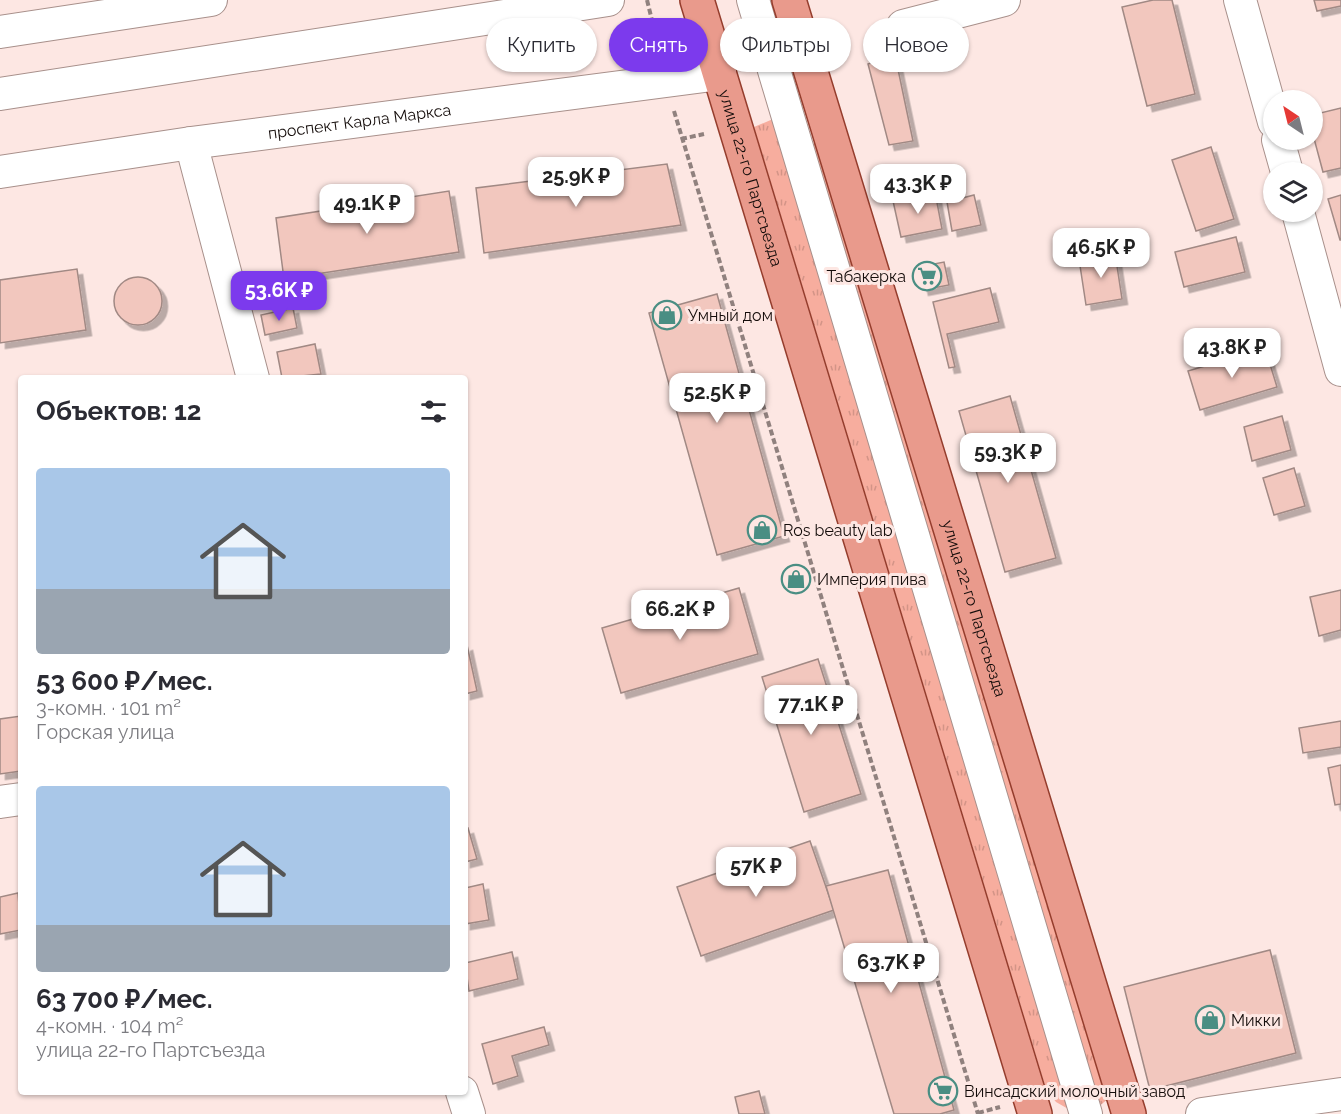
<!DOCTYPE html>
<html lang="ru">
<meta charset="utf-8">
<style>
:root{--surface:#fff;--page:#f2f2f3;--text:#2b2b33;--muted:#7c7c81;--accent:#7c3aed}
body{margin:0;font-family:Raleway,sans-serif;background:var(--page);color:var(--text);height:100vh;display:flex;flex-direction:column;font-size:22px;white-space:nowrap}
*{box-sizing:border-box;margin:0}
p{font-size:20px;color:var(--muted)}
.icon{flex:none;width:33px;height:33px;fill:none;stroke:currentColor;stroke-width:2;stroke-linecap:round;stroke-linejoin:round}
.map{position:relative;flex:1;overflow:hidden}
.drawer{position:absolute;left:18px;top:375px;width:450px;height:720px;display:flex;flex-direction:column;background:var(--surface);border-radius:6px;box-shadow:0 2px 4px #0004}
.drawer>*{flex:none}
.guide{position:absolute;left:486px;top:18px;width:570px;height:54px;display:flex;gap:12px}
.needle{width:39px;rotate:325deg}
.tools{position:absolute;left:1263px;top:90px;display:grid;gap:12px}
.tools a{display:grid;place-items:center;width:60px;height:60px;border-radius:50%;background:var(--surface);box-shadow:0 2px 4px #0004;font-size:30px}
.price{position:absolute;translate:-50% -51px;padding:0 14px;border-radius:12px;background:#fff;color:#222;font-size:20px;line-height:39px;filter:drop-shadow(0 2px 3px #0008)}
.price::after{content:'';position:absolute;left:50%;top:36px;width:18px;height:14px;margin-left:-9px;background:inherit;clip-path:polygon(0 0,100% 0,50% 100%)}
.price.active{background:var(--accent);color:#fff}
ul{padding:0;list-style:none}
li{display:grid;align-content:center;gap:12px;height:318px;padding:0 18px}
li span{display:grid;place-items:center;height:186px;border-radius:6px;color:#555}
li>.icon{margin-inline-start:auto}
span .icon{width:108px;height:108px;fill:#fffc;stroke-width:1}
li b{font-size:26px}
h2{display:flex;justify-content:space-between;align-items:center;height:72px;padding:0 18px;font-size:26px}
.tag{padding:0 21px;border-radius:27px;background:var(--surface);box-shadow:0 2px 4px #0004;font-size:21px;line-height:54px}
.tag.active{background:var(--accent);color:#fff}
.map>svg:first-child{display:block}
</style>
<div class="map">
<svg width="1341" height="1114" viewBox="0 0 1341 1114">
<defs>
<pattern id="grass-tufts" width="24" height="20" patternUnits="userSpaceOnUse" patternTransform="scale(1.5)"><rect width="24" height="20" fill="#f7ad9e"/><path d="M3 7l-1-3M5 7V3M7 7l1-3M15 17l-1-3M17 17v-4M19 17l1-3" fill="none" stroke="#d39487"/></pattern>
<filter id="shadow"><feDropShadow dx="5.5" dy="5.5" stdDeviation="0" flood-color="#0004"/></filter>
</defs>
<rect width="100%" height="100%" fill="#fde7e3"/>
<g fill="url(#grass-tufts)">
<polygon points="773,119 1077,1114 1056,1102 1046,1089 754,127"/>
<polygon points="818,121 1110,1097 1096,1109 812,152"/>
</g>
<g fill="#f2c7be" stroke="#a18984" stroke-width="1.5" filter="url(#shadow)">
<polygon points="1153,0 1172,0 1195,94 1147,106 1122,7"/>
<polygon points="1314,0 1341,0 1341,6 1317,11"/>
<polygon points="895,55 913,141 889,145 868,64"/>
<polygon points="1341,108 1341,168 1323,172 1312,131 1312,115"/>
<polygon points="1211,147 1234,219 1196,231 1172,160"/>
<polygon points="667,164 681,225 484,253 476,188"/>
<polygon points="449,191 459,252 284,279 276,218"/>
<polygon points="935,192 942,229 901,237 893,201"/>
<polygon points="974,195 981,225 952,231 947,202"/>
<polygon points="1341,195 1341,240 1340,240 1328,199"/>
<polygon points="1236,237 1245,272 1184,287 1175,252"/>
<polygon points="1115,253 1122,299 1086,305 1079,259"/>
<polygon points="944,262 949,285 923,290 918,267"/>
<polygon points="77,269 86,330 0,343 0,280"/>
<circle cx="138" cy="301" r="24"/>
<polygon points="990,288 999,322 947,334 955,367 949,368 933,302"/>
<polygon points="717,294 784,536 717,555 649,313"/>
<polygon points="293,308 297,328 265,335 261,315"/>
<polygon points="315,344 321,374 282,378 277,352"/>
<polygon points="1265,348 1277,387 1200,410 1188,371"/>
<polygon points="1010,396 1056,558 1005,572 959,411"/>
<polygon points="1282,416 1291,450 1252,461 1244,427"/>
<polygon points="1294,468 1305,506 1274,515 1263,478"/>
<polygon points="739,588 758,654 621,693 602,628"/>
<polygon points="1341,590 1341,630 1319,636 1310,597"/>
<polygon points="467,645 477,691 465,694 465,646"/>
<polygon points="818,659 861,794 804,812 762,677"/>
<polygon points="21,716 21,771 0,774 0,719"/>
<polygon points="1341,721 1341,747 1303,753 1299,728"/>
<polygon points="1341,765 1341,804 1335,805 1328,768"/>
<polygon points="468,828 477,859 465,862 465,829"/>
<polygon points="810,841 834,910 701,956 677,887"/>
<polygon points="888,870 954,1110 940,1114 894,1114 826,886"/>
<polygon points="483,884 489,920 465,924 465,888"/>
<polygon points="18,893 21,930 0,934 0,897"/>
<polygon points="1270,950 1296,1053 1150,1090 1124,987"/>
<polygon points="512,952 518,979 469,991 465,963"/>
<polygon points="544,1027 549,1045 512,1056 518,1076 493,1084 482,1044"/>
<polygon points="759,1091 765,1114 739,1114 735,1097"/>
</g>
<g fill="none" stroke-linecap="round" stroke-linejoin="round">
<g stroke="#a8908b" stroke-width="34">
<g id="minor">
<polyline points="753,0 1086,1114"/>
<polyline points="1240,0 1274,122"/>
<polyline points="903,26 1004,0"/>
<polyline points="0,32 211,0"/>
<polyline points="0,94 608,0"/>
<polyline points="1278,140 1287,172"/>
<polyline points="191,143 253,378"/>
<path id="s1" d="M0,172l191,-29 529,-69"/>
<polyline points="1298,212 1341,370"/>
<polyline points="0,802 21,799"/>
<polyline points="462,1092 469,1114"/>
<polyline points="1202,1114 1341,1094"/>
</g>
</g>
<g stroke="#953d2d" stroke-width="36">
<g id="major">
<path id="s2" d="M697,0l338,1114"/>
<path id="s3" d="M789,0l340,1114"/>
</g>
</g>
<g stroke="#90817e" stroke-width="4" stroke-dasharray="6 3" stroke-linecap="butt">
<polyline points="647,0 659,49"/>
<polyline points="674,111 978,1114"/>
<polyline points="681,139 704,134"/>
<polyline points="978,1113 1000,1107"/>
</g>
<use href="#minor" stroke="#fff" stroke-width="32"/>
<use href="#major" stroke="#e99a8c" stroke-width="33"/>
</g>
<defs>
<g id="supermarket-ring" transform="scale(1.5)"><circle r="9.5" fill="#fde7e3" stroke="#4a8e83" stroke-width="1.5"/><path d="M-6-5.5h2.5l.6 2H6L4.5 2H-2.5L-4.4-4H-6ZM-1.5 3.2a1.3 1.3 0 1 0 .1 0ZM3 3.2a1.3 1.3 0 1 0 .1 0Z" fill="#4a8e83"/></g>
<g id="shop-ring" transform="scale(1.5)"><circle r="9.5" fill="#fde7e3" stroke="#4a8e83" stroke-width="1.5"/><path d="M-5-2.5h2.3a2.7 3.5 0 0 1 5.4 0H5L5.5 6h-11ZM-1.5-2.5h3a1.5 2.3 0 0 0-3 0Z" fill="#4a8e83"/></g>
</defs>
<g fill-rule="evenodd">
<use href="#supermarket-ring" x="927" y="276"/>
<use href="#shop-ring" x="667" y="315"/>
<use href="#shop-ring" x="762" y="530"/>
<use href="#shop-ring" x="796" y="579"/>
<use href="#shop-ring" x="1210" y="1020"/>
<use href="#supermarket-ring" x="943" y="1091"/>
</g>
<g text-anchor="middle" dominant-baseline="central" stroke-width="6" stroke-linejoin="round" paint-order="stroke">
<g font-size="16" fill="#140c0a" stroke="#fde7e3">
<text stroke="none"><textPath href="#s1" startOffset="363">проспект Карла Маркса</textPath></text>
<text stroke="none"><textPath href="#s2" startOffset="186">улица 22-го Партсъезда</textPath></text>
<text stroke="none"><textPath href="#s3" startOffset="636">улица 22-го Партсъезда</textPath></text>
</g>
<g font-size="16" fill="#140c0a" stroke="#fde7e3" text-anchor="start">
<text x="906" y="276" text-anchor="end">Табакерка</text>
<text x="688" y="315">Умный дом</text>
<text x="783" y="530">Ros beauty lab</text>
<text x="817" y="579">Империя пива</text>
<text x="1231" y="1020">Микки</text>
<text x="964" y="1091">Винсадский молочный завод</text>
</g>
</g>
</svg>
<div class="tools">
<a><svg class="needle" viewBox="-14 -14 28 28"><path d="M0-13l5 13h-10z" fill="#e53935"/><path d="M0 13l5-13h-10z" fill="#7c7c81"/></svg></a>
<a><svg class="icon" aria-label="layers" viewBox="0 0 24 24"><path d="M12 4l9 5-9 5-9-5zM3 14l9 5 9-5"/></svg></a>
</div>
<b class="price" style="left:576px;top:208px">25.9K ₽</b>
<b class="price" style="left:918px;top:215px">43.3K ₽</b>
<b class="price" style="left:367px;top:235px">49.1K ₽</b>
<b class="price" style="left:1101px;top:279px">46.5K ₽</b>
<b class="price active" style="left:279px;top:322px">53.6K ₽</b>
<b class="price" style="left:1232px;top:379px">43.8K ₽</b>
<b class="price" style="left:717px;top:424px">52.5K ₽</b>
<b class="price" style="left:1008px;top:484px">59.3K ₽</b>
<b class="price" style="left:680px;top:641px">66.2K ₽</b>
<b class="price" style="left:811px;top:736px">77.1K ₽</b>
<b class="price" style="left:756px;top:898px">57K ₽</b>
<b class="price" style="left:891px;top:994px">63.7K ₽</b>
<div class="guide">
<a class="tag">Купить</a>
<a class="tag active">Снять</a>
<a class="tag">Фильтры</a>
<a class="tag">Новое</a>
</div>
<section class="drawer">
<h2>Объектов: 12<svg class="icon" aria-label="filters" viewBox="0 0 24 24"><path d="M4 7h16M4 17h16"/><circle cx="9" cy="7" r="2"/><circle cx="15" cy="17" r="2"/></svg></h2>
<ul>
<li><span style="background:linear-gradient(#a9c7e8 65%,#9aa5b1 0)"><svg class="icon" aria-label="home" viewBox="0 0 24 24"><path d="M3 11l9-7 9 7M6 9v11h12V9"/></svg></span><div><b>53 600 ₽/мес.</b><p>3-комн. · 101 m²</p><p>Горская улица</p></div></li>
<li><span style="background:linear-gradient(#a9c7e8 75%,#9aa5b1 0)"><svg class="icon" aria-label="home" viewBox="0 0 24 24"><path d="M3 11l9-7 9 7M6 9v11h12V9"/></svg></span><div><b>63 700 ₽/мес.</b><p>4-комн. · 104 m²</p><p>улица 22-го Партсъезда</p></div></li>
</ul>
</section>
</div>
